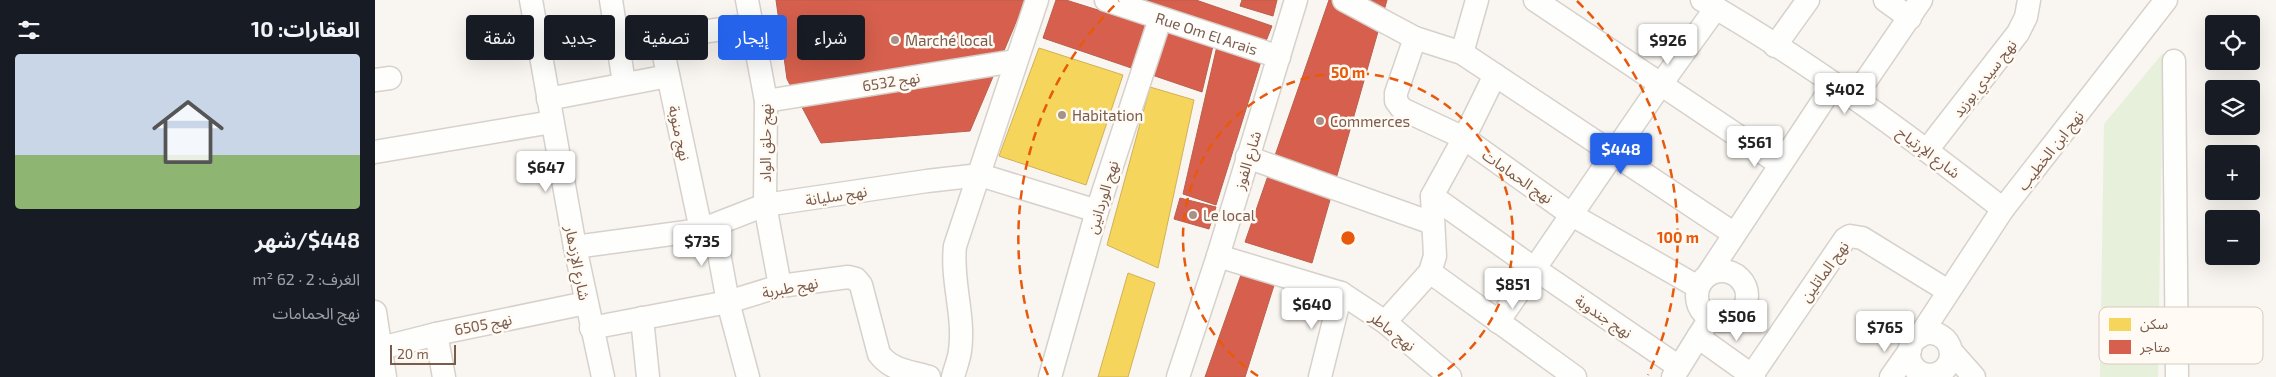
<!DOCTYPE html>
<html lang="ar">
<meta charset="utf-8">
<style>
:root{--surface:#171b24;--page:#20242c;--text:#f1f3f6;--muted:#9ea1a6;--line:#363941;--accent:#2563eb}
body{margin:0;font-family:"Exo 2","Noto Sans Arabic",sans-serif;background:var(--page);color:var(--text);direction:rtl;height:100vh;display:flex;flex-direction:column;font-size:19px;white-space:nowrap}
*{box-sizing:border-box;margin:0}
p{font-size:16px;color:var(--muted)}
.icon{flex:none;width:28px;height:28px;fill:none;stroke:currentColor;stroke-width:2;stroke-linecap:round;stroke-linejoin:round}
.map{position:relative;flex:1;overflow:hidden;direction:ltr}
.panel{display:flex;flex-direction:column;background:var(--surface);width:375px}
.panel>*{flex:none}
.top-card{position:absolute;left:15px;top:15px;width:475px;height:45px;direction:rtl;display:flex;gap:10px}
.buttons{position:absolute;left:1830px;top:15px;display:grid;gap:10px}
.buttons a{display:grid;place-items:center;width:55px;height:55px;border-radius:5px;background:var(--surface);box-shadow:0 5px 20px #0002;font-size:25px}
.scale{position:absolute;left:15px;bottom:12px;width:66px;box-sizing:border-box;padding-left:5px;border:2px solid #7a5c4d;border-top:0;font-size:14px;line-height:18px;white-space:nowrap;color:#7a5c4d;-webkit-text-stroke:4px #fffaf3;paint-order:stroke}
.price{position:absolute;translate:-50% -42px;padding:0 11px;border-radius:5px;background:#fff;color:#222;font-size:16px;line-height:32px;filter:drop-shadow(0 1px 2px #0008)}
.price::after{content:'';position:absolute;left:50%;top:30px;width:15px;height:11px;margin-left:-8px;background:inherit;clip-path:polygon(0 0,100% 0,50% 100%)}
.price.current{background:var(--accent);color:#fff}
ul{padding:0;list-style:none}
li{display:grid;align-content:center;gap:10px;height:265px;padding:0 15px}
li+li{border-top:1px solid var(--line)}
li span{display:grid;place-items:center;height:155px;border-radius:5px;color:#555}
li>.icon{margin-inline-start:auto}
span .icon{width:90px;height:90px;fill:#fffc;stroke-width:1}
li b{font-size:21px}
h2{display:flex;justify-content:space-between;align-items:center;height:60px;padding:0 15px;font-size:21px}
.chip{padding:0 18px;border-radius:5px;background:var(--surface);box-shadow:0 5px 20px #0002;font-size:18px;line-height:45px}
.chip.current{background:var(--accent);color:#fff}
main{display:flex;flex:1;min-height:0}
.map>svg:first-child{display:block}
</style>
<main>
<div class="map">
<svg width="1901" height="377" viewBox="0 0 1901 377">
<rect width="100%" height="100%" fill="#f9f5f0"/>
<polygon fill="#e7f0db" points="1788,53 1783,377 1725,377 1729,124"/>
<g fill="#f6d55c" stroke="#d1b158">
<polygon points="664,48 748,75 711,185 624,156"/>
<polygon points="775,87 819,100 783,268 732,245"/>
<polygon points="753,273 780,283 753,377 723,377"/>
</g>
<g fill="#d6604d" stroke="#ba5f4d">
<polygon points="401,0 650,0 650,1 595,131 446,143 412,79"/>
<polygon points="681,0 691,0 838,46 827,92 668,38"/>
<polygon points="748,0 821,0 897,26 889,46"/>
<polygon points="867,0 902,0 898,16 865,6"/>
<polygon points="954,0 1012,0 937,263 870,242"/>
<polygon points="842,46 887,58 841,205 808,194"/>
<polygon points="805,198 841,207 834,229 799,219"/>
<polygon points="867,272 901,279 870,377 830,377"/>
</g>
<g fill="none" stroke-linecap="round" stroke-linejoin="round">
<g stroke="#d7d1cb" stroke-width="25">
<g id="minor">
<polyline points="156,0 200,247 228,377"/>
<polyline points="236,0 249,83"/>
<polyline points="372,0 391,101 390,205 405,286"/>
<path id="s1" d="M731,0l173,57"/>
<polyline points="969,0 1040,38 1087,53 1358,233"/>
<polyline points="1160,0 1405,164"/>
<path d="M1327,0c106,61 205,134 301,209"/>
<polyline points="1510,0 1535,18"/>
<polyline points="285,37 326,230"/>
<polyline points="1040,38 1021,93 1021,101 1027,109 1089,138 1197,215 1323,287"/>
<polyline points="243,43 378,25"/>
<polyline points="1400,46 1433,0"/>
<polyline points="1087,53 1102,0"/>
<polyline points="1799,61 1802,377"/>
<polyline points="0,80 15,78"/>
<polyline points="1479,98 1546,0"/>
<polyline points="173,99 293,76"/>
<polyline points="391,101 640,61"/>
<polyline points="1552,150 1643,33 1651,17 1654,0"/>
<polyline points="0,152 177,122"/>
<polyline points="872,157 1057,223"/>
<polyline points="1057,196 1160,269 1304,367"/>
<polyline points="339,226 353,302 373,377"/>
<polyline points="200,247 326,230 390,205 552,181 605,175 722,211"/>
<polyline points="843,256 966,293 1010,322 1075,377"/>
<circle cx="1347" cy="296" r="25"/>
<polyline points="1055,272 1200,377"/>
<polyline points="1334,273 1459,84"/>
<polyline points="0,312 10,377"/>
<polyline points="267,318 273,377"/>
<polyline points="1010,322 1055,272 1060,256 1057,196 1089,138 1120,75"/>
<polyline points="1123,322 1286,84 1341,8"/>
<path d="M216,328l137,-26 52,-16 68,-9 8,2 5,6 18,69c13,17 31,17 50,23"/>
<circle cx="1555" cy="354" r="21"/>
<polyline points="61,334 69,377"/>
<polyline points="1323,337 1379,377"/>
<polyline points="1544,337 1628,209 1791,0"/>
<polyline points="6,348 61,334 211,303"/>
<polyline points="1576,351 1599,377"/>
<polyline points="1377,375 1470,239 1475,236 1487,238 1573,291"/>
<path d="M578,377c2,-8 6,-18 7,-26 5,-35 -9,-70 -5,-105l82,-246"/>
<polyline points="675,377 722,211 785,19"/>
<polyline points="803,377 843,256 921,0"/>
<polyline points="945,377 966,293"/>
<polyline points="1298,377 1335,318"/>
<polyline points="1516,377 1535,350"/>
</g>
</g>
<use href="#minor" stroke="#fefefd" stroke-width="22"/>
</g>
<g fill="none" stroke="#e8590c" stroke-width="2.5" stroke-dasharray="9 6">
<path d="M883 376A165 165 0 1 1 1063 376"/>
<path d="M673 375A330 330 0 0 1 744 1M1202 1A330 330 0 0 1 1273 375"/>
</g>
<g fill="#a69286" stroke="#fffaf3" stroke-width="2">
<circle cx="520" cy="40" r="5"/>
<circle cx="687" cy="115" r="5"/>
<circle cx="945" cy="121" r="5"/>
<circle cx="818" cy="215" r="5"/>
</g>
<g text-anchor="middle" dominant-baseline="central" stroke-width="5" stroke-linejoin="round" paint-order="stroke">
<g font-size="15" fill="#7a5c4d" stroke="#fffaf3">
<text stroke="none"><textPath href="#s1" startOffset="106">Rue Om El Arais</textPath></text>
<text transform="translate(1609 78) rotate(-52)">نهج سيدي بوزيد</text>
<text transform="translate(516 81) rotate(-9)">نهج 6532</text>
<text transform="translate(305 133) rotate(78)">نهج منوبة</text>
<text transform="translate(390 143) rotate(-90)">نهج حلق الواد</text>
<text transform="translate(1675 150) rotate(-52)">نهج ابن الخطيب</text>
<text transform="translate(1554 152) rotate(37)">شارع الإرتياح</text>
<text transform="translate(872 160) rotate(-73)">شارع الفوز</text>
<text transform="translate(1143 176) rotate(35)">نهج الحمامات</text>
<text transform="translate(461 195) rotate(-9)">نهج سليانة</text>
<text transform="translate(727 197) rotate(-73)">نهج الوردانين</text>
<text transform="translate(203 263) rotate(79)">شارع الإزدهار</text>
<text transform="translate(1449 271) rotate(-54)">نهج الماتلين</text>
<text transform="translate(415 287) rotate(-11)">نهج طبربة</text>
<text transform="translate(1229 316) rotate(34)">نهج جندوبة</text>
<text transform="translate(108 324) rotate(-11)">نهج 6505</text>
<text transform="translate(1018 331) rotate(38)">نهج ماطر</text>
</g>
<g font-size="15" fill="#7a5c4d" stroke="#fffaf3" text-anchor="start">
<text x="530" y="40">Marché local</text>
<text x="697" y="115">Habitation</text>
<text x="955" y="121">Commerces</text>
<text x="828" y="215">Le local</text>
</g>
</g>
<rect x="1724" y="307" width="164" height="57" rx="8" fill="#fffaf3" stroke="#d7cbc1" stroke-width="1"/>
<rect x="1734" y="318" width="22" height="13" fill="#f6d55c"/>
<rect x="1734" y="340" width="22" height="14" fill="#d6604d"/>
<g font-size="14" fill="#7a5c4d">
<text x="1765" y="329">سكن</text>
<text x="1765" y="352">متاجر</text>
</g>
<circle cx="973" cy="238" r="8" fill="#e8590c" stroke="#fffaf3" stroke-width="2.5"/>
<g font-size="15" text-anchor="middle" font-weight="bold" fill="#e8590c" stroke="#fffaf3" stroke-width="5" stroke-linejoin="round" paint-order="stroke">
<text x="973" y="78">50 m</text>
<text x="1303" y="243">100 m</text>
</g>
</svg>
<div class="buttons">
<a><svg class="icon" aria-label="locate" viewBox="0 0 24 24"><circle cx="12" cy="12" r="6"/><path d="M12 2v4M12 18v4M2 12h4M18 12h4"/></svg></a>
<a><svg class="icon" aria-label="layers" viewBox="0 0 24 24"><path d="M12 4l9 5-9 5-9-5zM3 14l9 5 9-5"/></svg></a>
<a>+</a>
<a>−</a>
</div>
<div class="scale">20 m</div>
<b class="price" style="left:1293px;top:66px">$926</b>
<b class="price" style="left:1470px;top:115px">$402</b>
<b class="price" style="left:1380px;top:168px">$561</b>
<b class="price current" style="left:1246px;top:175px">$448</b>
<b class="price" style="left:171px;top:193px">$647</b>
<b class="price" style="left:327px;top:267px">$735</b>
<b class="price" style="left:1138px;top:310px">$851</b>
<b class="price" style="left:937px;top:330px">$640</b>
<b class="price" style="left:1362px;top:342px">$506</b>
<b class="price" style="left:1510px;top:353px">$765</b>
<div class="top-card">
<a class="chip">شراء</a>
<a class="chip current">إيجار</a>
<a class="chip">تصفية</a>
<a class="chip">جديد</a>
<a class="chip">شقة</a>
</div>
</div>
<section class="panel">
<h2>العقارات: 10<svg class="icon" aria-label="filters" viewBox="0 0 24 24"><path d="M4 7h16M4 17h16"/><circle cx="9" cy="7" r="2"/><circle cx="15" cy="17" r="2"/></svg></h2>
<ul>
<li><span style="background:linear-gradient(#c9d6e8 65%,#8fb573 0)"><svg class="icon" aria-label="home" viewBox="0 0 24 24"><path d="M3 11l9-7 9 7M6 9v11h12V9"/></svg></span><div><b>$448/شهر</b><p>الغرف: 2 · 62 m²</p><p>نهج الحمامات</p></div></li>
</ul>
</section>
</main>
